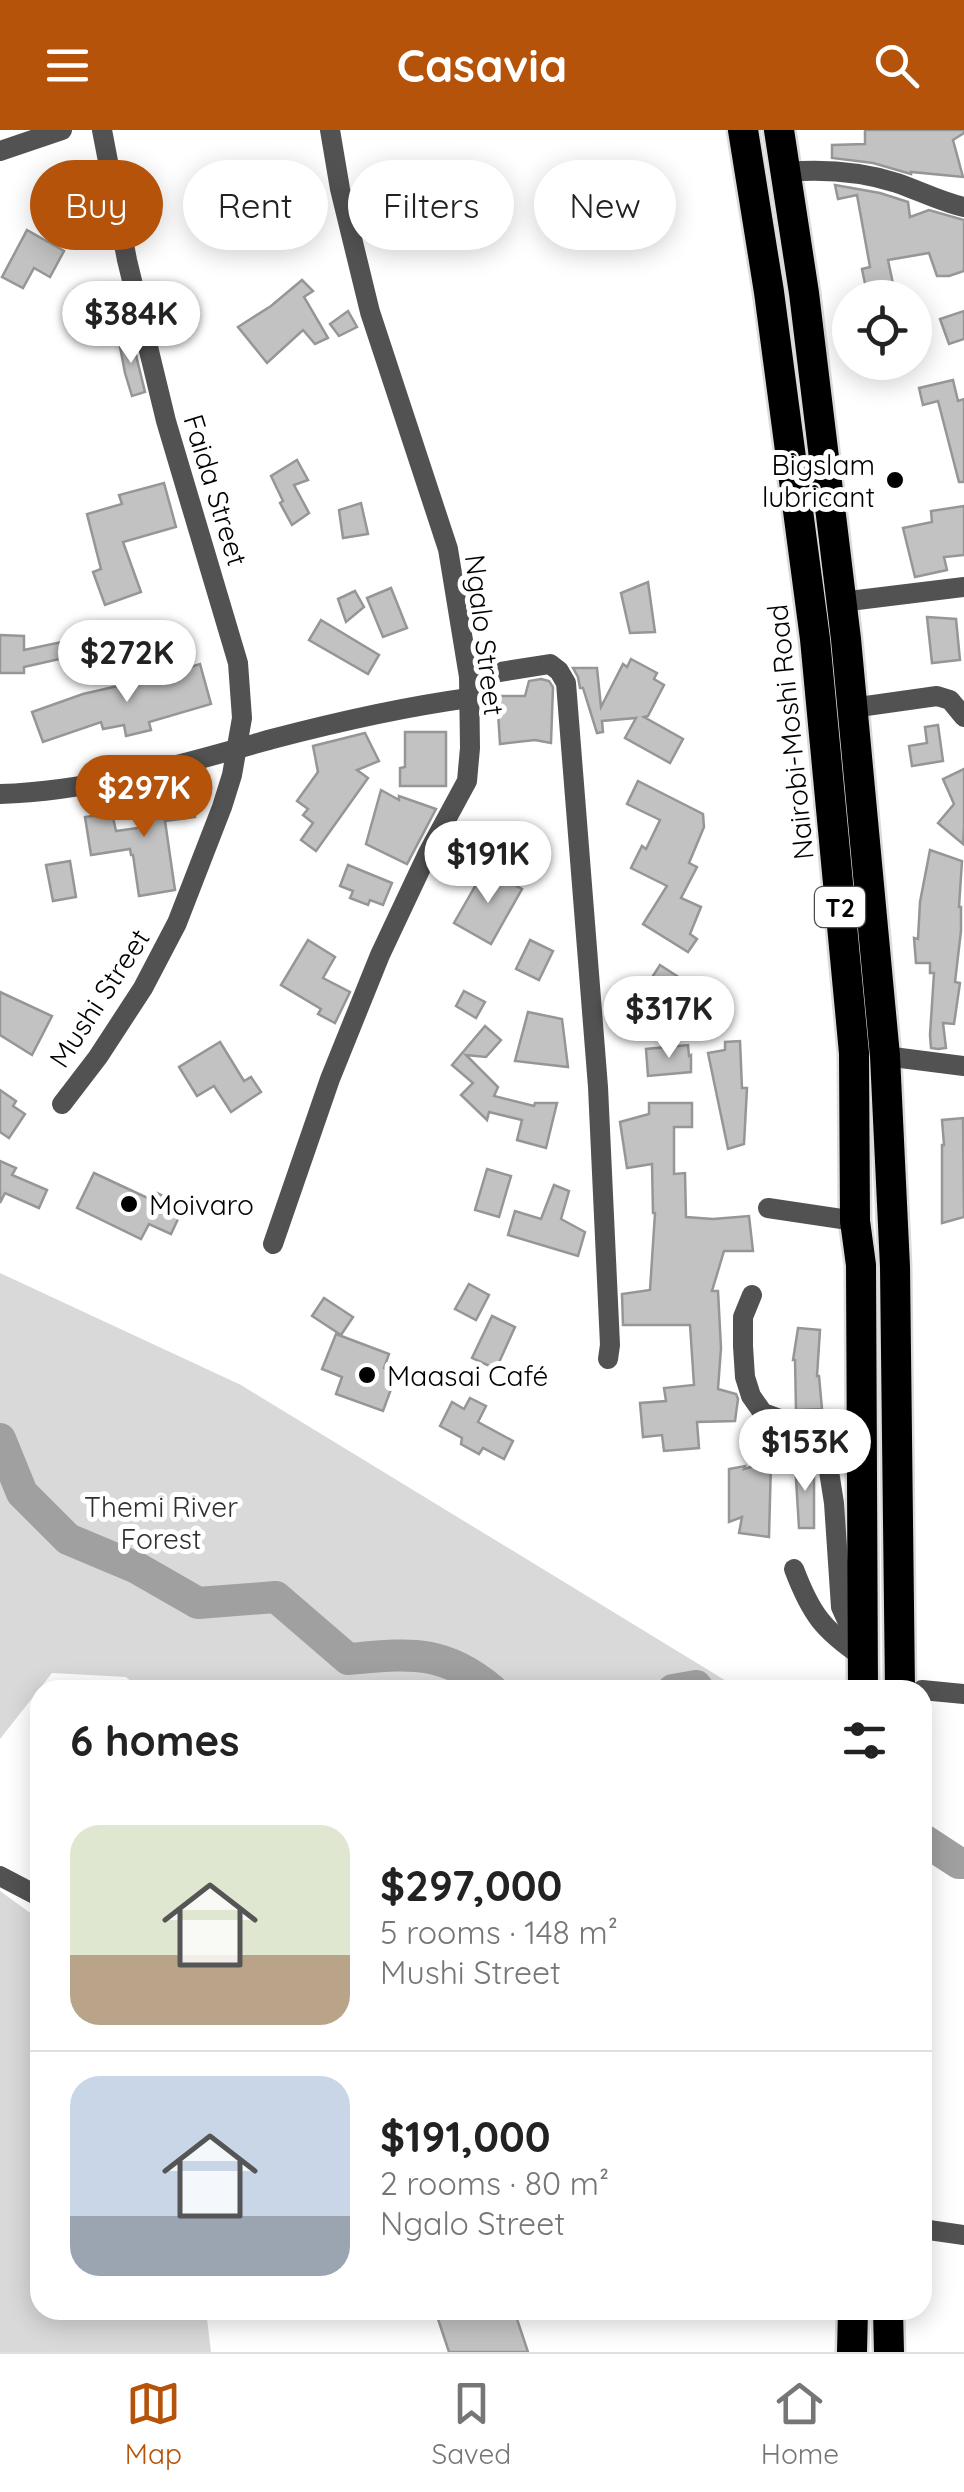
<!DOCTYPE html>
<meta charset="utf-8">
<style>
:root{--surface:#fff;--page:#f6f6f6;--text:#222;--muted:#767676;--line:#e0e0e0;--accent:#b45309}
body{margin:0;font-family:Quicksand,sans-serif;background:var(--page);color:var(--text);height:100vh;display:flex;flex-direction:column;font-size:38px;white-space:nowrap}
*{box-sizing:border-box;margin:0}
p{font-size:32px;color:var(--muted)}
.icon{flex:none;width:55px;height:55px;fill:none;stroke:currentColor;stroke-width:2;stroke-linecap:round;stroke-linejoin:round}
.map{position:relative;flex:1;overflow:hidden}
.side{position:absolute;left:30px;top:1550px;width:902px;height:640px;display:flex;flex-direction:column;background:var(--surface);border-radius:30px;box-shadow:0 5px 25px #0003}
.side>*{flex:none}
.banner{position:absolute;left:30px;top:30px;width:905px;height:90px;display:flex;gap:20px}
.fabs{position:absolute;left:832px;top:150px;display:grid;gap:20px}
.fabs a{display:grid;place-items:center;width:100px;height:100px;border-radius:50%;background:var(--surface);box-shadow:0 5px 25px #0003;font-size:50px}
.price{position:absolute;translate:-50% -85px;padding:0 22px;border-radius:35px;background:#fff;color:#222;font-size:32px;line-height:65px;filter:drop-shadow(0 2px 5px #0008)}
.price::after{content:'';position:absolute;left:50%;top:60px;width:30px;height:22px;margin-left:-15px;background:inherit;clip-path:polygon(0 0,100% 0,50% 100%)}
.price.current{background:var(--accent);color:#fff}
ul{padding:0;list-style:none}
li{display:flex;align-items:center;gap:30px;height:250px;padding:0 40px}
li+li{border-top:2px solid var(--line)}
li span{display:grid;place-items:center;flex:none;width:280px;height:200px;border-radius:30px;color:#555}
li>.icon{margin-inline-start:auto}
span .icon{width:120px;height:120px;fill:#fffc;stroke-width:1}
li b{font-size:42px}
h2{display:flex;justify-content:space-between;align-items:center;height:120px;padding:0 40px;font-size:42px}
.pill{padding:0 35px;border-radius:45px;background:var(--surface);box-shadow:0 5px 25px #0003;font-size:35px;line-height:90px}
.pill.current{background:var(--accent);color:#fff}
header{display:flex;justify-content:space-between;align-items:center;height:130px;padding:0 40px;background:var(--accent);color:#fff;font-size:45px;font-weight:700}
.menu{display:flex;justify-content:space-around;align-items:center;height:140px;border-top:2px solid var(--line);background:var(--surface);font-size:28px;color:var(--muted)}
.menu a{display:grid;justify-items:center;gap:5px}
.menu .current{color:var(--accent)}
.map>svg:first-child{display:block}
</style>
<header><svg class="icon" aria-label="menu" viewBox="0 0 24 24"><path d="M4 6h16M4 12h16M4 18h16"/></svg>Casavia<svg class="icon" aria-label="search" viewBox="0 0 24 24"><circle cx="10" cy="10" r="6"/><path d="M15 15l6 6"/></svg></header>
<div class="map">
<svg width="964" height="2222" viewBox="0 0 964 2222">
<rect width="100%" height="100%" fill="#fff"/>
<g fill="#d9d9d9">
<polygon points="0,1143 241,1255 741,1560 141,1560 126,1547 52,1543 0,1609"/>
<polygon points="0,1761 40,1790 40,2180 206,2180 211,2222 0,2222"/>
</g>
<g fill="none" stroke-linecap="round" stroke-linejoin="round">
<g stroke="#a0a0a0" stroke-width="32">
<path d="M0,1309l22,54 46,46 69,29 61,35 78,-6 72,62c60,-5 94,-11 144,31"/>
<polyline points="673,1560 696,1556 699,1560"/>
<polyline points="922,1709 959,1733 964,1733"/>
</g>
</g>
<g fill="#c2c2c2" stroke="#969696" stroke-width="2.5">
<polygon points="865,0 964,0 964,3 953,10 963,47 911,42 911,44 873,33 832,28 832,15 865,14"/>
<polygon points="241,33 276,36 265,83 231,77"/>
<polygon points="835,55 880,63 908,72 910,87 929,80 964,90 964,141 949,146 937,146 929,123 888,130 896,168 868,168 862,139 870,137 857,65 838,69"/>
<polygon points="27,100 64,121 50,147 34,138 23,158 2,147"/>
<polygon points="302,150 313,161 304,167 328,208 315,214 303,200 267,233 238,197 271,176"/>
<polygon points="348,181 357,197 339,206 330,194"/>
<polygon points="964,181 964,209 949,214 940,189"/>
<polygon points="127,203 131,214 133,213 145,262 132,266 125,243 118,206"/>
<polygon points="953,250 958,271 964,269 964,352 959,352 938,271 923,275 919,258"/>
<polygon points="297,330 308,350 294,355 309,383 292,395 280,373 283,371 271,346"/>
<polygon points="164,353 176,397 123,412 141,462 105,475 93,442 101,439 87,384 122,374 119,365"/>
<polygon points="361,373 368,404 343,408 339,380"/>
<polygon points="964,376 964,425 944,427 947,440 915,447 903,398 932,392 931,381"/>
<polygon points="648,452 655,502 630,503 621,463"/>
<polygon points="391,458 407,498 383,507 367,468"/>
<polygon points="355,461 364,477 346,492 338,469"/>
<polygon points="927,487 956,489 960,530 932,533"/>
<polygon points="321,490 379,525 368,544 309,510"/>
<polygon points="117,501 121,515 24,537 24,543 0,543 0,505 24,506 24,520 76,509 76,512"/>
<polygon points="631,529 657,543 654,549 664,555 648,586 644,587 683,609 670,633 625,608 636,588 602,591 603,602 597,603 583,558 580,558 578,547 573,538 597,538 601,577 623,534 627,537"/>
<polygon points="200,534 211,574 149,592 151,600 126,606 124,595 103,599 101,592 43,612 32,582 83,564 157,547"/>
<polygon points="541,549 549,551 553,557 551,613 535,610 500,614 497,566 525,566 529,551"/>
<polygon points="938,595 943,631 912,636 909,616 927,613 925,597"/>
<polygon points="405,602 446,602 446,656 400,656 400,638 405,637"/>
<polygon points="365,603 379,631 357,640 368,648 316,721 301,710 313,693 303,685 308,679 297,671 318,642 313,616"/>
<polygon points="964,639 964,697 963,714 938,693 954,674 943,649"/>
<polygon points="638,651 703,684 704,697 689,733 697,737 681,768 701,777 690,804 697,809 688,822 643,794 667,756 631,738 642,716 646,719 660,690 627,674"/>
<polygon points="381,660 399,670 399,666 436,679 407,734 366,714"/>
<polygon points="192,663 195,687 165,691 175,760 139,766 133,725 131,725 130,719 91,725 85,687 112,683 116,701 145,697 141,669"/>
<polygon points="930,720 962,731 959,777 961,777 961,801 955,852 960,853 954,894 943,893 946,918 938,919 931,918 930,905 934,843 930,843 930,833 916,833 914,808 918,809 920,772"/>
<polygon points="70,731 76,767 53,771 46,735"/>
<polygon points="348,735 392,753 383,775 370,770 368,775 350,768 353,761 340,756"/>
<polygon points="485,739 522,759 491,814 454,793"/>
<polygon points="308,810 335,827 323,848 350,862 335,893 318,884 321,879 281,855"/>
<polygon points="530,810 553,821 539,850 516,839"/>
<polygon points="660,835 709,867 703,877 684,879 670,870 664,878 642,863"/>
<polygon points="464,861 485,872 476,888 456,876"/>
<polygon points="0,862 52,886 32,925 0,905"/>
<polygon points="528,882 562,889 568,937 515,931"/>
<polygon points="485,896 501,910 486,927 466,925 498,957 494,966 534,976 535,973 557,973 546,1018 517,1010 522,990 489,982 487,990 461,965 473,953 452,935"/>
<polygon points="740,911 742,958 747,958 744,1014 728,1019 708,923 725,920 725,912"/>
<polygon points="220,912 244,951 251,947 261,962 231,982 214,956 197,966 179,937"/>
<polygon points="688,915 689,926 691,925 691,942 648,946 646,919"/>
<polygon points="0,960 16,971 13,976 25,984 9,1008 0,1002"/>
<polygon points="649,973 692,973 692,997 674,997 674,1044 685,1043 686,1087 713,1089 749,1086 753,1121 724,1121 712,1161 718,1161 721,1218 718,1259 736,1264 738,1269 735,1291 697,1292 699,1318 664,1321 662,1305 643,1307 640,1273 666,1271 664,1258 694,1255 690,1195 623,1195 622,1164 650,1160 655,1083 653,1083 652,1034 627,1038 620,992 649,984"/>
<polygon points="963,988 964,1087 942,1093 942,1015 944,1015 942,990"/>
<polygon points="0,1031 16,1038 12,1045 47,1060 39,1078 5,1063 0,1073"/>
<polygon points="487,1039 511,1046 499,1087 475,1080"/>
<polygon points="94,1043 154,1071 157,1063 184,1076 171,1104 149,1094 141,1109 77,1078"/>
<polygon points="554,1055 569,1061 561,1089 585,1102 578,1126 508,1105 515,1081 541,1089"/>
<polygon points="469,1154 489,1165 476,1190 455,1179"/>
<polygon points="324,1168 353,1187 341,1205 312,1186"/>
<polygon points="492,1186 515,1197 496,1239 472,1228"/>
<polygon points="798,1198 820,1200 817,1246 819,1246 822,1279 796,1280 795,1230 793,1230"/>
<polygon points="336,1204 389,1224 384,1238 397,1243 383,1281 336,1264 342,1247 322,1239"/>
<polygon points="470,1268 486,1276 478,1292 513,1311 504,1329 483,1318 479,1324 461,1314 462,1308 440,1296 452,1272 464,1279"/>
<polygon points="771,1331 769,1407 739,1403 742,1387 729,1392 729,1339 745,1336 744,1339"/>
<polygon points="795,1332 810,1332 814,1339 814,1398 799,1398"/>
<polygon points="435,2180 469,2180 472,2188 500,2180 514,2180 528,2222 449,2222"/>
</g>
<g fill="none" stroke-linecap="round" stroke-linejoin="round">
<g stroke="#dbdbdb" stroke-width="35">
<g id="highway">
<polyline points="743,0 769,162 815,509 854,923 855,1091 861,1135 863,1560"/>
<polyline points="779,0 804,163 846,509 885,926 895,1137 900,1560"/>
<polyline points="888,2180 889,2222"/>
<polyline points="852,2222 853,2180"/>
</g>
</g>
<g stroke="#525252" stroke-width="20">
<polyline points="0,21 62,0"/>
<path d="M787,42c37,-3 75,0 110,11 23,8 44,19 67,24"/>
<polyline points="841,472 964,457"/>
<polyline points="469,547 550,534 559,541 566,553 598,957 610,1215 608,1229"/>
<polyline points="852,578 937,566 950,570 964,587"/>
<path d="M0,664c93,-3 183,-30 272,-55 65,-17 131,-32 197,-41"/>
<polyline points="885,926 964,936"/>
<polyline points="62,974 98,927 143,858 177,793 222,677 232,645 242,588 238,533 166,291 127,130 102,0"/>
<polyline points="768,1078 855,1091"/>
<polyline points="273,1114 330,949 380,825 428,723 467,651 470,618 469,547 448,419 370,182 340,59 330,0"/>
<polyline points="752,1165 743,1187 743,1216 745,1247 751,1266 763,1283 807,1299 828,1335 834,1373 841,1477 849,1495 861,1513"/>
<path d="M794,1439c17,45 29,61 69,88"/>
<polyline points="922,1560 964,1564"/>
<polyline points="0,1746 40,1767"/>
<polyline points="922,2099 964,2105"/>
</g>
<use href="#highway" stroke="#000" stroke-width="30"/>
</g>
<g fill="#000" stroke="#fff" stroke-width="4">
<circle cx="895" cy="350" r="10"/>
<circle cx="129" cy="1074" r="10"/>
<circle cx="367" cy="1245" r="10"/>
</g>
<g text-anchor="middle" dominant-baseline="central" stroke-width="10" stroke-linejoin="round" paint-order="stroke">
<rect fill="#fff" stroke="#4c4c4c" stroke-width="2.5" x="815" y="757" width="50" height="40" rx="8"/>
<g font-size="25" font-weight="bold" fill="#000">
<text x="840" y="777">T2</text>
</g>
<g font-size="28" fill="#000" stroke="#fff" text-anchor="start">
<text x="875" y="334" text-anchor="end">Bigslam<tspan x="875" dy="32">lubricant</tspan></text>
<text x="149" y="1074">Moivaro</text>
<text x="387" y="1245">Maasai Café</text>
</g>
<g font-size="28" fill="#000" stroke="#fff">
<text transform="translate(216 360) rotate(73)">Faida Street</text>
<text transform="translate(485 505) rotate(83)">Ngalo Street</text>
<text transform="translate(790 602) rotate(-96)">Nairobi-Moshi Road</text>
<text transform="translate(99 868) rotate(-57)">Mushi Street</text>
</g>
<g font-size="28" fill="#303030" stroke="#fff">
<text x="161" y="1376">Themi River<tspan x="161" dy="32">Forest</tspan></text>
</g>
</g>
</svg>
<div class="fabs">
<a><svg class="icon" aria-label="locate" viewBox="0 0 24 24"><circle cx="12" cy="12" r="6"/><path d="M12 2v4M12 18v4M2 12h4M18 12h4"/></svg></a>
</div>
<b class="price" style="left:131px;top:236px">$384K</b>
<b class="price" style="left:127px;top:575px">$272K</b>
<b class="price current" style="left:144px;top:710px">$297K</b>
<b class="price" style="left:488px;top:776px">$191K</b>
<b class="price" style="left:669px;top:931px">$317K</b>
<b class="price" style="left:805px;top:1364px">$153K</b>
<div class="banner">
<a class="pill current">Buy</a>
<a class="pill">Rent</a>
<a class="pill">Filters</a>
<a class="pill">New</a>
</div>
<section class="side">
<h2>6 homes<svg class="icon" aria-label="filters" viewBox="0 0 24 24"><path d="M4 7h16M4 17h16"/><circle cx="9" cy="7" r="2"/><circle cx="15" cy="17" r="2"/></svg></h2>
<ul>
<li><span style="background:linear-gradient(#dfe7d0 65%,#b9a48a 0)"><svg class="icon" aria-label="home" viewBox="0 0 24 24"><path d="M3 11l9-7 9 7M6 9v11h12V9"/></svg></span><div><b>$297,000</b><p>5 rooms · 148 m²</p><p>Mushi Street</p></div></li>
<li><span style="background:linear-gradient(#c9d6e8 70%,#9aa5b1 0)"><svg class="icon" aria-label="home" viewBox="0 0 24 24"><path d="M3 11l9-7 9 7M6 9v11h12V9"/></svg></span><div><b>$191,000</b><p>2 rooms · 80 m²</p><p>Ngalo Street</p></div></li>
</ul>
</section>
</div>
<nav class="menu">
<a class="current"><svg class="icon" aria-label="map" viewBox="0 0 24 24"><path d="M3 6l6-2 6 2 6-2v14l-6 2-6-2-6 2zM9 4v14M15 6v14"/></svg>Map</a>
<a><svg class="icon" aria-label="saved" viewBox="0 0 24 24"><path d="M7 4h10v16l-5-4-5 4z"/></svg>Saved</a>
<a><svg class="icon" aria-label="home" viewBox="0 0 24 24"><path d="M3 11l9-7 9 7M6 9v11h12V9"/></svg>Home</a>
</nav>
